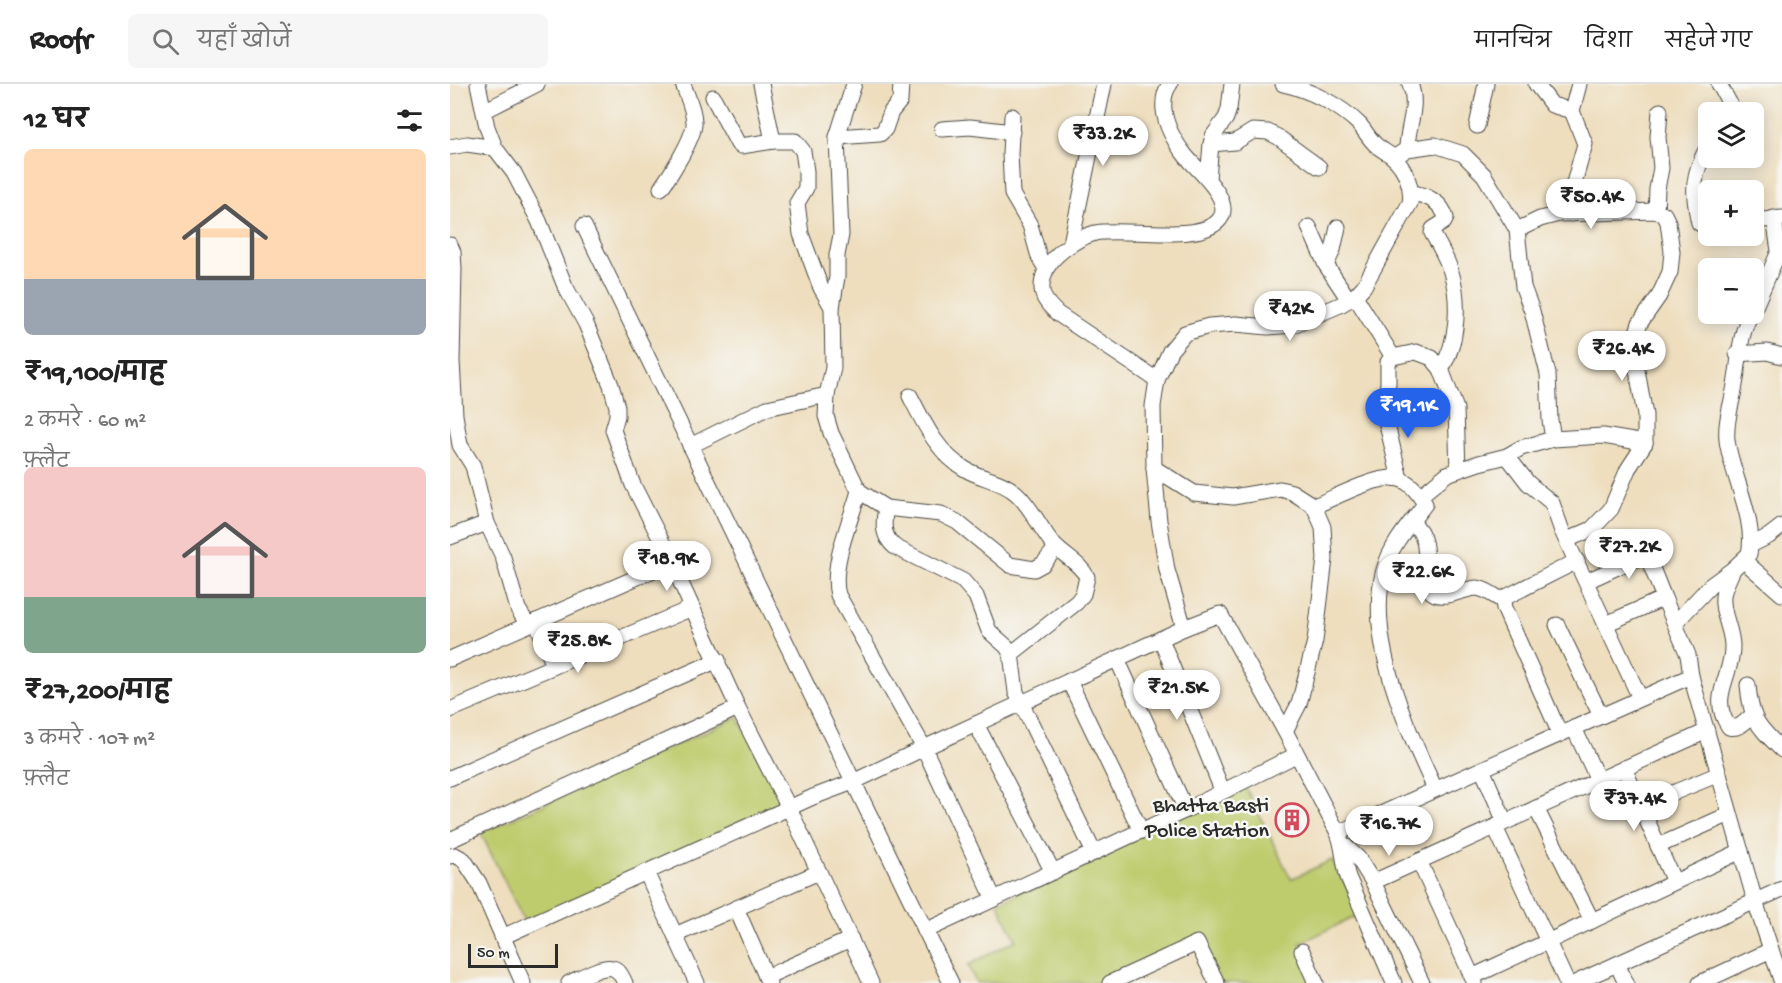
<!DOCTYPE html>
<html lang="hi">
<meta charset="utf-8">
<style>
:root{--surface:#fff;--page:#f6f6f6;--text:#222;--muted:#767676;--line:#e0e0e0;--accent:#2563eb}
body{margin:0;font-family:"Gochi Hand","Playpen Sans Deva",sans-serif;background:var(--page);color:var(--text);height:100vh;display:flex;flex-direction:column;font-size:22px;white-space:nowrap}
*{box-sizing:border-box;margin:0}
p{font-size:20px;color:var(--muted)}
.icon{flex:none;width:33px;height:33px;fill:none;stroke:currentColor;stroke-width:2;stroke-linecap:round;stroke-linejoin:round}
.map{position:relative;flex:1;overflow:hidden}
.details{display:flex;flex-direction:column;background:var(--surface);width:450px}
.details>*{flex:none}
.buttons{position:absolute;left:1248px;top:18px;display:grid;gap:12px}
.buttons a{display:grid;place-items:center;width:66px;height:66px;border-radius:9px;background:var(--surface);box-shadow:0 3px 15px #0003;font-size:30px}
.scale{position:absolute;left:18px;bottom:15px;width:90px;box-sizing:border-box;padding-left:6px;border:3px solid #2b2b2b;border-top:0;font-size:16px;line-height:21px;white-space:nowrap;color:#2b2b2b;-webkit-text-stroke:4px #f6f6f2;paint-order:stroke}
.price{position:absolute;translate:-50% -51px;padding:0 14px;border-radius:21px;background:#fff;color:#222;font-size:20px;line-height:39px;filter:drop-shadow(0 2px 3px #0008)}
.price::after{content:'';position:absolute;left:50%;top:36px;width:18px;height:14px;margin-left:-9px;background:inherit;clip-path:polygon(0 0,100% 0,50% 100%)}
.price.selected{background:var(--accent);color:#fff}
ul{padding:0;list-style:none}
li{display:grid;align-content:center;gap:12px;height:318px;padding:0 24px}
li span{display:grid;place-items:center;height:186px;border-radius:9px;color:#555}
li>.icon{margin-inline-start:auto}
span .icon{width:108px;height:108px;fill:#fffc;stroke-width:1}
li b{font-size:26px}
h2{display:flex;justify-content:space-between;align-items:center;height:72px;padding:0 24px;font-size:26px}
header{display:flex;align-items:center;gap:36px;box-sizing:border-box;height:84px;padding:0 30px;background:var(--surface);border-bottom:2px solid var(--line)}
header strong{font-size:28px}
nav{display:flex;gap:33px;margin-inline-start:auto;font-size:21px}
.search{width:420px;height:54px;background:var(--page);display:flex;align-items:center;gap:15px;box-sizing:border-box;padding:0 21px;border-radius:9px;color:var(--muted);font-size:22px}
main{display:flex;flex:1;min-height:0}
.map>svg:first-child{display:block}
</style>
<header>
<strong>Roofr</strong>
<div class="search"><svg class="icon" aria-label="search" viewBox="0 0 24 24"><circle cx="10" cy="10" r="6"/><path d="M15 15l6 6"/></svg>यहाँ खोजें</div>
<nav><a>मानचित्र</a><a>दिशा</a><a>सहेजे गए</a></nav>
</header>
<main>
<section class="details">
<h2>12 घर<svg class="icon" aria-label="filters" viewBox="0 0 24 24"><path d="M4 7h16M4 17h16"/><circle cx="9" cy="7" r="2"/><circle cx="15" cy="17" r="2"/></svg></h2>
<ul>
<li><span style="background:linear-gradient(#ffd9b3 70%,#9aa5b1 0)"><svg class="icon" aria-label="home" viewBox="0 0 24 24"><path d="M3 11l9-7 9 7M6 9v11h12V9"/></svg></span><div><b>₹19,100/माह</b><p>2 कमरे · 60 m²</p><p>फ़्लैट</p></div></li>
<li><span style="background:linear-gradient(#f6c9c9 70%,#7fa58c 0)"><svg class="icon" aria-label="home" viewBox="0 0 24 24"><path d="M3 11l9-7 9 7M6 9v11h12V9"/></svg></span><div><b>₹27,200/माह</b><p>3 कमरे · 107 m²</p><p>फ़्लैट</p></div></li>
</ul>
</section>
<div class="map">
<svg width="1332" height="899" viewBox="0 0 1332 899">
<rect width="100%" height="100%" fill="#f6f6f2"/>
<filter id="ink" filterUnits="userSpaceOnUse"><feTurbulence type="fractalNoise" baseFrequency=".0167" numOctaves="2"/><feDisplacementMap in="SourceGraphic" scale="12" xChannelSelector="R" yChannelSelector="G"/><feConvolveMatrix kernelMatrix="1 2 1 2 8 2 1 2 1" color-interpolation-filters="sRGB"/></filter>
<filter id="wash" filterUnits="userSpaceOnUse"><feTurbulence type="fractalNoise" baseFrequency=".008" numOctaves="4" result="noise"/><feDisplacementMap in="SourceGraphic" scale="24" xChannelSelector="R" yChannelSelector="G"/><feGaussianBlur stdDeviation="1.35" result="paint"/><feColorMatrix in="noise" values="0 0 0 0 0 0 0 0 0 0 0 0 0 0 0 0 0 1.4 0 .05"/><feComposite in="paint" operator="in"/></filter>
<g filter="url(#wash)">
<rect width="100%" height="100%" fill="#eedebe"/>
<g fill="#bfcc6e" stroke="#757c4c" stroke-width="1.5">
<polygon points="288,633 334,722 74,837 31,749"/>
<polygon points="794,700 841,795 882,776 911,830 850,859 867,899 768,899 746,857 653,899 526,899 518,881 566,856 548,819"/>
</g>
</g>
<g filter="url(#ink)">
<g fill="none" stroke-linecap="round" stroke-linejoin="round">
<g stroke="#484641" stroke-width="17">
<g id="minor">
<polyline points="28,0 37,43 45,64 64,89 89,137 115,202 136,240 161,301 167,323 167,332 163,346 183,401 215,464 288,624 339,724 421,899"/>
<polyline points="311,0 323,57"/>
<polyline points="1086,0 1102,21 1122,27"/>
<polyline points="1269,0 1280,20 1281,28"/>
<polyline points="263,13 288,60 291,62 323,57 345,57 353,67 356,87 356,104 347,119 351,150 371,204 382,223"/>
<polyline points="34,27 87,0"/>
<polyline points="562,32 560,70 562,110 580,141 589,173 596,185"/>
<polyline points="1027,42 1036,0"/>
<polyline points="492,45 520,43 562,48"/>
<polyline points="387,53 430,50 435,45 441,28 450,17 451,0"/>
<polyline points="761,60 785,58 803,47 818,48 828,53 869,83"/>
<path d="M1258,62c-16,29 -16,45 -9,77l9,5"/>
<polyline points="0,63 17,60 45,64"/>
<path d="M957,65c0,-23 12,-43 3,-65"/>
<polyline points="944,74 957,65 985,61 1013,70 1034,91 1067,146 1073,203 1082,227 1098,290 1100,336 1103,355"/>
<polyline points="758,95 761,60 763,52 776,34 779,25 782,0"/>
<path d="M211,104c10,-14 31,-47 33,-63 1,-13 -7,-29 -11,-41"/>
<path d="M962,109c14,2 30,9 34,25l-2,4 -11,7 -1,4c7,12 15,25 19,39 9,29 7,71 -10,97"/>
<polyline points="1206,127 1207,105 1211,84 1208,53 1210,27"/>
<polyline points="1121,130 1122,106 1135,60 1122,27 1129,0"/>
<polyline points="1304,137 1332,134"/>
<polyline points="134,142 501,899"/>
<polyline points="859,143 876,181"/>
<polyline points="888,143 883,166 876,181 899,216"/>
<polyline points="1067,146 1090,135 1109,130 1206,127 1214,130 1218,138 1222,168 1220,188 1209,212 1190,239 1184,257 1185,275 1195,331 1195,359 1178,385 1161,425 1142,445 1117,456"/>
<polyline points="621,159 654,0"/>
<polyline points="0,161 3,168 4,185 2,277 5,331 10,361 23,382 37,439 53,473 68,525 78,541"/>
<polyline points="905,212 943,273"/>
<polyline points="1304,225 1329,167 1324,134"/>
<polyline points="1287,270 1317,268 1332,272"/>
<path d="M707,296l-99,-66c-13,-12 -20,-20 -14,-39 3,-11 10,-18 19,-25 9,-7 21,-14 32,-17 30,-6 106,11 125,-14 14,-20 -25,-51 -35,-64 -11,-14 -19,-28 -21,-45 -1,-10 0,-18 6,-26"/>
<polyline points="377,311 383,284 382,223 387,193 387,171 391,151 387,53 404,0"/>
<path d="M460,312c14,27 28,58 55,73 16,10 36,11 51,24 16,14 24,36 38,52 11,12 26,18 33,32l-4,17 -6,8 -66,52"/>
<polyline points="240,362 317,324 377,311 376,332 381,349 409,407 436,424 491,430 507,438 560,481 584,485 593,480 606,464"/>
<polyline points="1057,372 1078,399 1102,419 1112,447 1190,614"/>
<polyline points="704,384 744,409 783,413 830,405 842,408 864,422"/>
<polyline points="950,395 934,328 938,299 938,278 943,273 966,268 982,274 991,285 1006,325 1008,386"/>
<path d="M409,407c-8,29 -29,75 -21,104l86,153 70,151"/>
<polyline points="970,412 997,390 1029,379 1057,372 1071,364 1103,355 1153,352 1195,359"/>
<path d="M436,424c-3,16 -4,28 9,39l68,34 13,15 13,35 18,16 4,7 5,38 78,161"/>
<path d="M962,438c27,23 2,62 23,72 13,5 30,-6 42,-6 9,1 19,9 26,13"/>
<polyline points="0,453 37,439"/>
<polyline points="1301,461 1319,452 1332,442"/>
<polyline points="1293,476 1332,510"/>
<path d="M1283,485c-3,8 -9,18 -10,27 -2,17 9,33 9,50 1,30 -24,51 -3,81 10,3 16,-6 24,-12"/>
<polyline points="1137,497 1185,475 1198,474 1214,514"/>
<polyline points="86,537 104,582"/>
<path d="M1225,539l36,-38 22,-16 16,-15c8,-34 -18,-80 -22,-114 -2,-19 5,-36 8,-55 5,-25 3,-48 16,-71"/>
<polyline points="1156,540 1214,514 1238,571 1241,592 1305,817 1332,899"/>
<polyline points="1107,541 1151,632"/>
<path d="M734,544l-17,-58 -8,-49 -5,-53 -1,-62 4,-26 13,-29 15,-18 24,-7 27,-2 32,3 25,-2 47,-20 15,-9 9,-10 46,-83c3,-16 -5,-35 -17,-46 -6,-5 -14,-8 -19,-14 -5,-5 -9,-12 -14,-18 -20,-20 -50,-35 -77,-41"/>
<polyline points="711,555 772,706"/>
<polyline points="0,575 222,478"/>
<polyline points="667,575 736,726"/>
<polyline points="619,597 691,747"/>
<path d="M1298,601c3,36 10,41 34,65"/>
<polyline points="0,626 242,524"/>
<polyline points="526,640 603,788"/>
<polyline points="1124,644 1148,696"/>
<path d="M835,647l14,-27 16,-63 10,-82 -2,-32 -9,-21c21,-8 63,-32 85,-27 12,3 20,15 26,25 -15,20 -34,40 -41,66 -19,68 23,158 51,219"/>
<polyline points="1110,650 1054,524 1053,517 1056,513 1127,477"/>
<polyline points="1174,684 1224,798"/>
<polyline points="1032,685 1055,738"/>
<polyline points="0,694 268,576"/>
<polyline points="1191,722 1269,690"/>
<polyline points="1086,724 1142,837"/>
<polyline points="1045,743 1117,899"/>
<polyline points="888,749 1241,592"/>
<polyline points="0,756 288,624"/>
<polyline points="892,759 908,774 923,798 972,899"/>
<polyline points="1208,762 1280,730"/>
<polyline points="0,772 5,771 14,776 29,799 73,899"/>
<polyline points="969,777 1025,899"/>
<polyline points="196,788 247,899"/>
<polyline points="923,798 1257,647"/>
<polyline points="286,824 319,899"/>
<polyline points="475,847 736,726 846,671"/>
<polyline points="225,851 369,788"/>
<path d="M52,853l311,-140 40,-15 71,-34 260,-120 36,-14 65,117 53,102c6,14 5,29 10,44l46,106"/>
<polyline points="852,867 866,899"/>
<polyline points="1167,880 1176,899"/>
<polyline points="316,893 401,855"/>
<polyline points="1022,893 1291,767"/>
<path d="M119,899c9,-4 33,-18 43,-15 7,1 10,9 13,15"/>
<polyline points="660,899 747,859 767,899"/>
<polyline points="1125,899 1332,805"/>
<polyline points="1250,899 1321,866"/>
</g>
</g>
<use href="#minor" stroke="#fff" stroke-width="15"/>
</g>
</g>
<defs>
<g id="building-ring" transform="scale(1.725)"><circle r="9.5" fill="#f6f6f2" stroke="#d1495b" stroke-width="1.5"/><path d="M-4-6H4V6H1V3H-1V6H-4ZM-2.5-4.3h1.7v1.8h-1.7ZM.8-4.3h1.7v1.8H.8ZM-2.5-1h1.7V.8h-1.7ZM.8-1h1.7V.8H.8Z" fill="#d1495b"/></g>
</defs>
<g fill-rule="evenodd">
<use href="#building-ring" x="842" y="736"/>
</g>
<g text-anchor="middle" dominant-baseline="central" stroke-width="5" stroke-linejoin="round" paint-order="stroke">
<g font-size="22" fill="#2b2b2b" stroke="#f6f6f2" text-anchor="end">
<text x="819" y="723">Bhatta Basti<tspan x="819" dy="25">Police Station</tspan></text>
</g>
</g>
</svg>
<div class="buttons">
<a><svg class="icon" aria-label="layers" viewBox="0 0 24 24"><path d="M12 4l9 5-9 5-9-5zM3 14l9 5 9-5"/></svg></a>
<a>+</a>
<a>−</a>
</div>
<div class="scale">50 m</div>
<b class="price" style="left:653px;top:83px">₹33.2K</b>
<b class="price" style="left:1141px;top:146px">₹50.4K</b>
<b class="price" style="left:840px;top:258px">₹42K</b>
<b class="price" style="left:1172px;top:298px">₹26.4K</b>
<b class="price selected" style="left:958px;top:355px">₹19.1K</b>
<b class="price" style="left:1179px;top:496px">₹27.2K</b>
<b class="price" style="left:217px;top:508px">₹18.9K</b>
<b class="price" style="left:972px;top:521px">₹22.6K</b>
<b class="price" style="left:128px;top:590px">₹25.8K</b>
<b class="price" style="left:727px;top:637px">₹21.5K</b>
<b class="price" style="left:1184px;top:748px">₹37.4K</b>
<b class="price" style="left:939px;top:773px">₹16.7K</b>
</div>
</main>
